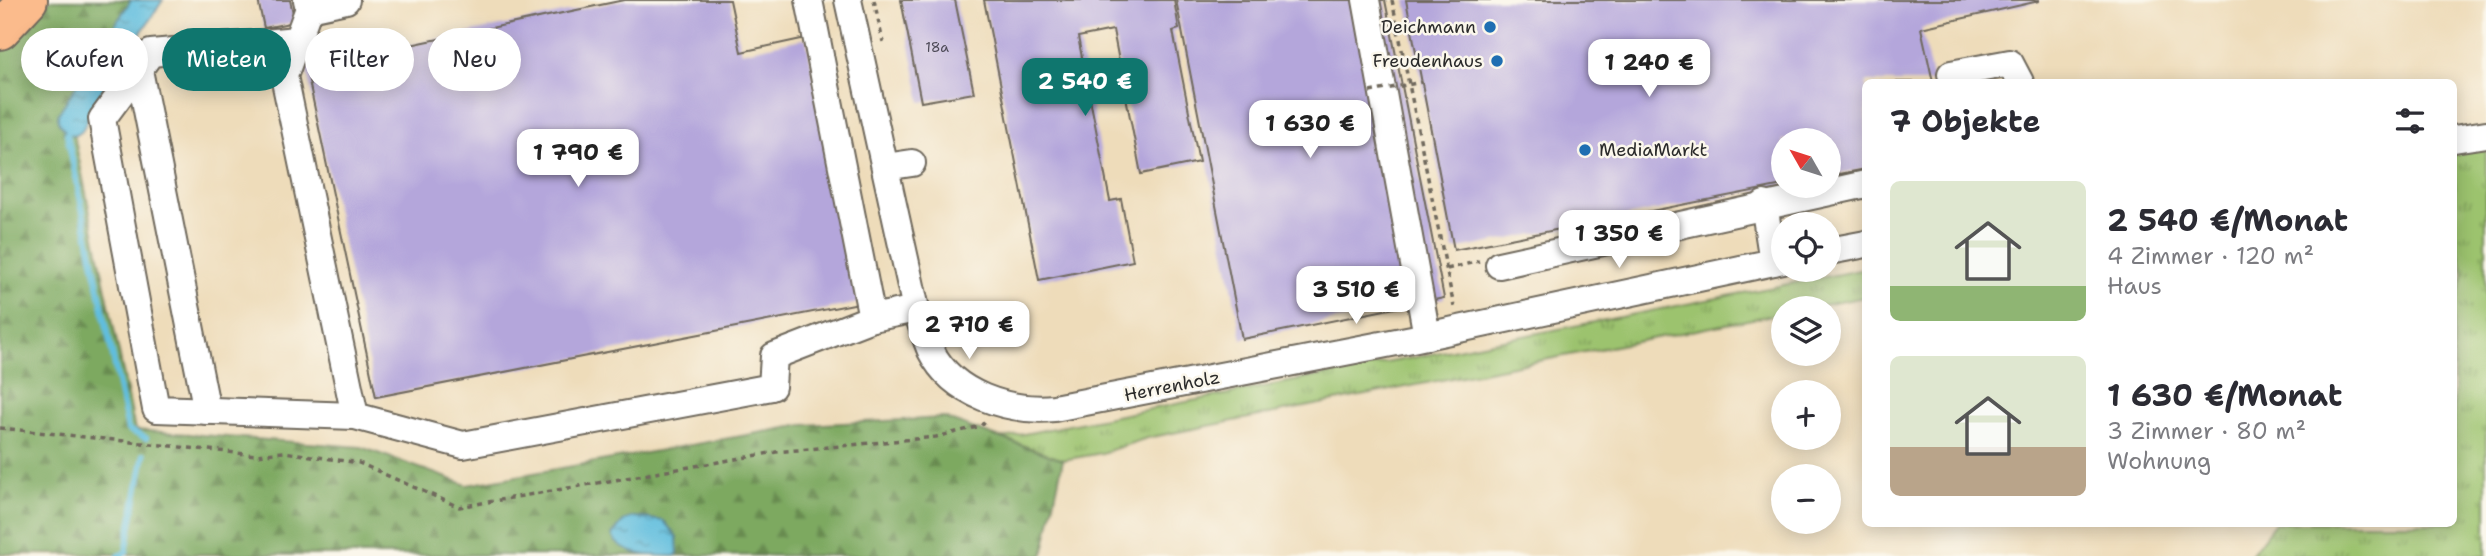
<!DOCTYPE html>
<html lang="de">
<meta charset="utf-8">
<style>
:root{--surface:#fff;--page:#f2f2f3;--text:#2b2b33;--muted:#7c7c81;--accent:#0f766e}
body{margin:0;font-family:"Shantell Sans",sans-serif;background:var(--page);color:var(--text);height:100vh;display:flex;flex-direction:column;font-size:26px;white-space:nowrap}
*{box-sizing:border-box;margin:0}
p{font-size:23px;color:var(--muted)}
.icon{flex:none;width:38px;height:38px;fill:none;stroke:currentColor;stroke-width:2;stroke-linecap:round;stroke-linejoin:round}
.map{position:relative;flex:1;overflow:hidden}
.drawer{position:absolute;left:1862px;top:79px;width:595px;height:448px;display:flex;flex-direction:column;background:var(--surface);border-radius:10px;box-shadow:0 4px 18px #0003}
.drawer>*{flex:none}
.banner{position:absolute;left:21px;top:28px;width:665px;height:63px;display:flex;gap:14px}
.needle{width:46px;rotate:309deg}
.tools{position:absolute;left:1771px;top:128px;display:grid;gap:14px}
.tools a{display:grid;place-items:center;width:70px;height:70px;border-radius:50%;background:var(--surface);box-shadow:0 4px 18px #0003;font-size:35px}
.price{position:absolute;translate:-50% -60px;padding:0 16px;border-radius:14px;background:#fff;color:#222;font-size:23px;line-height:46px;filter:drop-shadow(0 2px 4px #0008)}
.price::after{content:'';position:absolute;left:50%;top:42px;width:21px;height:16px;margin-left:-10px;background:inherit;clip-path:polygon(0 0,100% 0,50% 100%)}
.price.active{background:var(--accent);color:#fff}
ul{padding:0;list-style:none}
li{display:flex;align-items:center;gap:21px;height:175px;padding:0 28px}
li span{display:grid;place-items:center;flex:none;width:196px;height:140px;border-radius:10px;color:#555}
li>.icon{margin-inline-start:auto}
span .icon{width:84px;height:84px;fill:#fffc;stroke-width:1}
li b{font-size:30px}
h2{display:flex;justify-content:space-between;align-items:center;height:84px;padding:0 28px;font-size:30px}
.chip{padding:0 24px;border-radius:32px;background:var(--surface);box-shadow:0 4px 18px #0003;font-size:24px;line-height:63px}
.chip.active{background:var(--accent);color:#fff}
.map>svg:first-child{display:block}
</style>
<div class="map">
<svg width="2486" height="556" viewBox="0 0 2486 556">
<defs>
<pattern id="grass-tufts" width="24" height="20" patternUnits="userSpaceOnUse" patternTransform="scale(1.75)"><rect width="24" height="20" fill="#9cc36e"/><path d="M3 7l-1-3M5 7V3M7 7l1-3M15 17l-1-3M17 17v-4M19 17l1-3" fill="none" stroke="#7f9f5b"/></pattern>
<pattern id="forest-firs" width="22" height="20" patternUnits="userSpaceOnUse" patternTransform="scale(1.75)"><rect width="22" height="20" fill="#7da961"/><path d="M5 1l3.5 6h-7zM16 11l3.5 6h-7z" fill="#678a50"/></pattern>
<pattern id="water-ripples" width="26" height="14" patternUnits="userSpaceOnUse" patternTransform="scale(1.75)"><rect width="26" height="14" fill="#60bede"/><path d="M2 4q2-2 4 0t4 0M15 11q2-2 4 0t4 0" fill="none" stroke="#4f9bb4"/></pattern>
</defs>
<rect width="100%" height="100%" fill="#fbf7ec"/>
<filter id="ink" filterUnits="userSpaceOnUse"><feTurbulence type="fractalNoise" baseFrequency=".0143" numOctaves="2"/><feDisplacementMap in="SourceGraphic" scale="14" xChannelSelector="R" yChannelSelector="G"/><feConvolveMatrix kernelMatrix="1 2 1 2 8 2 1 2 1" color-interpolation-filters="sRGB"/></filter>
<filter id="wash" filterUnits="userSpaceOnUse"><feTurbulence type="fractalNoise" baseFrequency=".00686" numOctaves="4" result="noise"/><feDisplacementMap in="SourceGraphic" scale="28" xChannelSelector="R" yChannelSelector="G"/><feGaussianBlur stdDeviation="1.57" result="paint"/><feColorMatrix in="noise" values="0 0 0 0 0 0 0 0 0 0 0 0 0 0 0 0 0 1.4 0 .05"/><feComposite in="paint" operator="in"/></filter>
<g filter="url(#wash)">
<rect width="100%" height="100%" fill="#eedcba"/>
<g fill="url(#grass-tufts)" stroke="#64774c" stroke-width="2">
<polygon points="2486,144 2486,556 2250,556 2275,523 2454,523 2454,311 2464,274 2454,233 2454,148"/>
<polygon points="1865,269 1865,297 1808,308 1783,308 1783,313 1147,438 1102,453 1063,460 1003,438"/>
</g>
<polygon fill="url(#forest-firs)" stroke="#546a46" stroke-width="2" points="50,0 161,0 74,135 135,430 361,447 467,485 803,425 944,418 1063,460 1043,556 0,554 0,53 35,21"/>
<g fill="url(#water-ripples)" stroke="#467484" stroke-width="2">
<polygon points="131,0 163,0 104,88 82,131 76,135 67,134 58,121 58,114"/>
<path d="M635,517l29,4 13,16 1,16 -3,3c-23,0 -55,0 -63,-21l13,-15z"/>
</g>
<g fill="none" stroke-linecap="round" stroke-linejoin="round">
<g stroke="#60bede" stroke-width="6">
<polyline points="67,134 128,430 146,438"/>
<polyline points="119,556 126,552 144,454"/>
</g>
</g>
<g id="blocks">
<g fill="#b4a6db">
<polygon points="258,0 290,0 295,22 264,28"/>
<polygon points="624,0 730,0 741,52 806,38 859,303 376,397 306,67"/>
<polygon points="901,0 955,0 974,93 921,102"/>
<polygon points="984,0 1174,0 1179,29 1173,31 1199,162 1141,174 1113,30 1078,37 1110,201 1121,199 1133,261 1039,280"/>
<polygon points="1176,0 1385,0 1444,298 1242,339"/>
<polygon points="1406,0 2039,0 2039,1 1921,28 1933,82 1866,82 1866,169 1829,176 1829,140 1783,140 1783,185 1454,250"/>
</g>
</g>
</g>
<g filter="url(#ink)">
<use href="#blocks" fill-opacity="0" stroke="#6f695d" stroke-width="2"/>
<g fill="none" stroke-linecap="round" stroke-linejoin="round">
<g stroke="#6f695d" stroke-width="30">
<g id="minor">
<polyline points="307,0 309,8 346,0"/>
<polyline points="809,0 872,318 916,309"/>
<path d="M848,0l68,309c5,14 9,28 15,42 22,44 78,61 123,57l358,-69 371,-79"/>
<polyline points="1366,0 1427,336"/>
<polyline points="309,8 284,76 355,416 463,445 772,387 774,356 872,318"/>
<polyline points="297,40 151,53 102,119 156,409 355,416"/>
<polyline points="139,70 207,411"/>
<polyline points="1951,74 2010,63 2020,82"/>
<polyline points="2454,139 2486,134"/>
<polyline points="885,167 912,163"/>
<polyline points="1764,204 1773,262"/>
<polyline points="1829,251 1866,244"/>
<polyline points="1499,265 1866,184"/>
</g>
</g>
<g stroke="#6f695d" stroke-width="42">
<polyline id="highway" points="0,30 28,0"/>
</g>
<g stroke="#6f695d" stroke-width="3.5" stroke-dasharray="5 5" stroke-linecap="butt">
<polyline points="874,0 883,42"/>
<polyline points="1392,0 1454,307"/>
<polyline points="1447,269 1479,261"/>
<polyline points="0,428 256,455 284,452 359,463 459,507 776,452 936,437 981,426 985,421"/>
</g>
<use href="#minor" stroke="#fff" stroke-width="26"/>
<use href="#highway" stroke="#fbbb8c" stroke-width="38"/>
<polyline stroke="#6f695d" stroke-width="3.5" stroke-dasharray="5 5" stroke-linecap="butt" points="1370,92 1422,82"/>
</g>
</g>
<g fill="#1f6fb2" stroke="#fbf7ec" stroke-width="2.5">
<circle cx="1490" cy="27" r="7"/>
<circle cx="1497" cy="61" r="7"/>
<circle cx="1585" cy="150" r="7"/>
</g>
<g text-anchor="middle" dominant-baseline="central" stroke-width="5" stroke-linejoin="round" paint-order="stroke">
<g font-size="14" fill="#4d4a57">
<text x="937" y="47">18a</text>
</g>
<g font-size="18" fill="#2b2b2b" stroke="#fbf7ec" text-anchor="end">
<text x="1476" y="27">Deichmann</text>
<text x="1483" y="61">Freudenhaus</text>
<text x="1599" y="150" text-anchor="start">MediaMarkt</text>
</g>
<g font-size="18" fill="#2b2b2b" stroke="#fbf7ec">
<text transform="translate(1172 386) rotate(-11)">Herrenholz</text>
</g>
</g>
</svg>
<div class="tools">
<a><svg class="needle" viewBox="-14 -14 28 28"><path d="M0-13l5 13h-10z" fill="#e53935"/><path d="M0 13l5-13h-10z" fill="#7c7c81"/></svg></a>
<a><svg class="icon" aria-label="locate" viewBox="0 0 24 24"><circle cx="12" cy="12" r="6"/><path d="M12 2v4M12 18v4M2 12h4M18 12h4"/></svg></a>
<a><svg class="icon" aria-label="layers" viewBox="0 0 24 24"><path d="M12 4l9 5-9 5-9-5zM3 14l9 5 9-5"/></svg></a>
<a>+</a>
<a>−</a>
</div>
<b class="price" style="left:1649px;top:99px">1 240 €</b>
<b class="price active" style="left:1085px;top:118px">2 540 €</b>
<b class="price" style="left:1310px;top:160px">1 630 €</b>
<b class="price" style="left:578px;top:189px">1 790 €</b>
<b class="price" style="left:1619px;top:270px">1 350 €</b>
<b class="price" style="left:1356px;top:326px">3 510 €</b>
<b class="price" style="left:969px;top:361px">2 710 €</b>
<div class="banner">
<a class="chip">Kaufen</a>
<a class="chip active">Mieten</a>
<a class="chip">Filter</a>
<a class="chip">Neu</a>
</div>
<section class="drawer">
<h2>7 Objekte<svg class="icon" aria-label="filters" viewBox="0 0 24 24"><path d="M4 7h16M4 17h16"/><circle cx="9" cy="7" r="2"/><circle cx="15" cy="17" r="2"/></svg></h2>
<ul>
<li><span style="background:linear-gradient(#dfe7d0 75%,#8fb573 0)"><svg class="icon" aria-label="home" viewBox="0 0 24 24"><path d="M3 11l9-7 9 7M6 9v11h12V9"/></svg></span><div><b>2 540 €/Monat</b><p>4 Zimmer · 120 m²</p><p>Haus</p></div></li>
<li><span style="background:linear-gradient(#dfe7d0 65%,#b9a48a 0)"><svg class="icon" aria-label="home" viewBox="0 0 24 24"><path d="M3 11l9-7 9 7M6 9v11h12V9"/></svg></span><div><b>1 630 €/Monat</b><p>3 Zimmer · 80 m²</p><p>Wohnung</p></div></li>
</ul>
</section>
</div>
